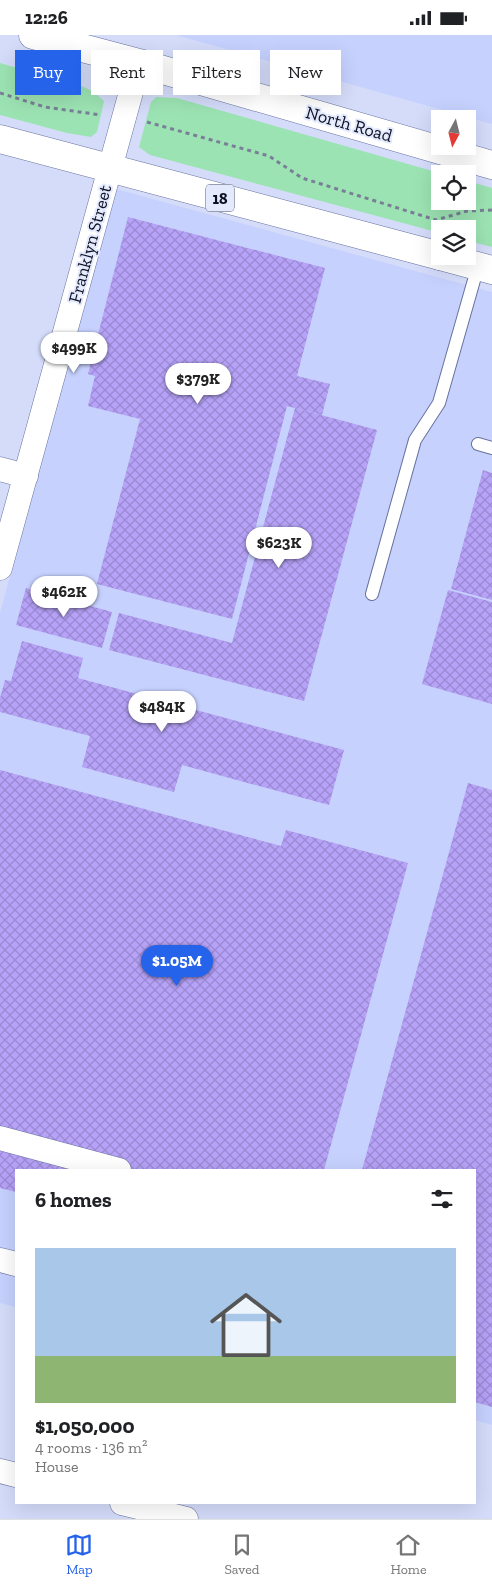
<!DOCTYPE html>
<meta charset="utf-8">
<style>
:root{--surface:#fff;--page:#f6f6f6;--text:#202124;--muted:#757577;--line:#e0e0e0;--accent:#2563eb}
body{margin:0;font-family:"Zilla Slab",serif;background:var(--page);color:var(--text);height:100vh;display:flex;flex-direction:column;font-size:19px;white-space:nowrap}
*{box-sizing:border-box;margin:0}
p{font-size:16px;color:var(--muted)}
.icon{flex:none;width:28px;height:28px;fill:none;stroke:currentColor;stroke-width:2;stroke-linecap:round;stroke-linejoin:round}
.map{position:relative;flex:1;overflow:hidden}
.sheet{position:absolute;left:15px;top:1134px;width:461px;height:335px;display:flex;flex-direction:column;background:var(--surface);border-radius:0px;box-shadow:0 5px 20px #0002}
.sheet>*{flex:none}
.top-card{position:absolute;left:15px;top:15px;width:462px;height:45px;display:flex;gap:10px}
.needle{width:32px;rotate:187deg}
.buttons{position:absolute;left:431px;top:75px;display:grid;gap:10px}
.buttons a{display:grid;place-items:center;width:45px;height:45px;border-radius:0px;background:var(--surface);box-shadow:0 5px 20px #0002;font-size:25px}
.price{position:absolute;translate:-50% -42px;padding:0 11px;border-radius:18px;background:#fff;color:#222;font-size:16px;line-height:32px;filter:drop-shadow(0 1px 2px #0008)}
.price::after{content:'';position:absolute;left:50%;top:30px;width:15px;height:11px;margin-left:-8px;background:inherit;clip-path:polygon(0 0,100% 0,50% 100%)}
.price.current{background:var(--accent);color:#fff}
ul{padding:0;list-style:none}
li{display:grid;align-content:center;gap:10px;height:265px;padding:0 20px}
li+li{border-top:1px solid var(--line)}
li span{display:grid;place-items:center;height:155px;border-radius:0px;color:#555}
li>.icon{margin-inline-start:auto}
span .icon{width:90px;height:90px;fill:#fffc;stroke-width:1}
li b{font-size:21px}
h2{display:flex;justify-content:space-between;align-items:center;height:60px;padding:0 20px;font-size:21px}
.chip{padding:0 18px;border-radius:0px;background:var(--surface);box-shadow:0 5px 20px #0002;font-size:18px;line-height:45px}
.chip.current{background:var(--accent);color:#fff}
.status{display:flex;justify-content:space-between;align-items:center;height:35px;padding:0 25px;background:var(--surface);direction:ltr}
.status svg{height:14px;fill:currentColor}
.menu{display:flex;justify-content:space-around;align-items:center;height:70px;border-top:1px solid var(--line);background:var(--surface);font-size:14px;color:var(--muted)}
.menu a{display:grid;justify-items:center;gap:2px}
.menu .current{color:var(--accent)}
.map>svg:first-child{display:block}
</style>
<div class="status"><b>12:26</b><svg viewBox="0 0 49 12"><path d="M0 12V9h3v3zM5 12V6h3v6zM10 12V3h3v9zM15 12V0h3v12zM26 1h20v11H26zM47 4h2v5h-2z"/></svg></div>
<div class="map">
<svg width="492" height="1484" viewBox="0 0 492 1484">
<defs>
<pattern id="building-cross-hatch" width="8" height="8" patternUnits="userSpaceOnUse" patternTransform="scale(1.25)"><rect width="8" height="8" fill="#b6a2f7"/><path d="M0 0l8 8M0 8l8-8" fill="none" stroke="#9b8ad3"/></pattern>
</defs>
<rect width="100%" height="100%" fill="#d4dcfa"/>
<g fill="#c6d1fe">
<polygon points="176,0 492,0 492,89"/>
<polygon points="116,154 492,257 492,1390 475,1385 475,1135 16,1135 16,1272 0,1268 0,578"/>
</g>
<g fill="#9ce3b3">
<polygon points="0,28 84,52 94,57 104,66 97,97 91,102 67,98 0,80"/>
<polygon points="156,62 177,63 443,139 440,139 440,166 468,166 468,146 492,153 492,212 468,206 468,194 440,194 440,198 150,120 139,112 151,67"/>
</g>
<g fill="url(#building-cross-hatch)">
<polygon points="128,182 325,233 297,341 330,349 322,380 287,371 232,584 97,549 140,384 88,371 95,341 88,339"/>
<polygon points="295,373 377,395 304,666 109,615 119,578 232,608"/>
<polygon points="483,435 492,438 492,565 451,554"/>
<polygon points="26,553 112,577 102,613 16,590"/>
<polygon points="448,555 492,567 492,669 422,649"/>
<polygon points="22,606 83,623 78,643 344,715 329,770 182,730 174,757 82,732 90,701 0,677 0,663 5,645 11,646"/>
<polygon points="0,735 281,811 286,795 408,828 324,1135 16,1135 16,1157 0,1153"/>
<polygon points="468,748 492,755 492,1372 475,1367 475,1135 362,1135"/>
</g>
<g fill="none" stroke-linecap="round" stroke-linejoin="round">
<g stroke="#68729e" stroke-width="14">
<g id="service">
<polyline points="478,409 492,413"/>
<polyline points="372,559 415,405 439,368 478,231"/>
</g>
</g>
<g stroke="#68729e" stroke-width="25">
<g id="minor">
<polyline points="0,434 26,441"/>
<polyline points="0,533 139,28"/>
<polyline points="0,1103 119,1135"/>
<polyline points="0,1225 16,1229"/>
<polyline points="0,1436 16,1440"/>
<polyline points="122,1468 186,1484"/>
</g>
</g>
<g stroke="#68729e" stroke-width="29">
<g id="trunk">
<polyline points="33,0 139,28 492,130"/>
<polyline points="0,104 440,221"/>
<polyline points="440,221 492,235"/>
</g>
</g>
<g stroke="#797f97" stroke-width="3" stroke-dasharray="4 4" stroke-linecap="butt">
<polyline points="0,58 45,72 101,80"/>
<polyline points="147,87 269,121 302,143 436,185 467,176 492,175"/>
</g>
<use href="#service" stroke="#fff" stroke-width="12"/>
<use href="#minor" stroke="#fff" stroke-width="24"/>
<use href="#trunk" stroke="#fff" stroke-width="28"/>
</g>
<g text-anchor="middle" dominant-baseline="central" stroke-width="4" stroke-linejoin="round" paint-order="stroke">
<rect fill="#e4eafe" stroke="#4e5163" stroke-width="1" x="206" y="149.5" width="28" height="27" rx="4"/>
<g font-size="16" font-weight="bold" fill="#0d1021">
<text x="220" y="163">18</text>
</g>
<g font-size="18" fill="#0d1021" stroke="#e4eafe">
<text transform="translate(349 89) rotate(16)">North Road</text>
<text transform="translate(90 209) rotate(-75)">Franklyn Street</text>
</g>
</g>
</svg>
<div class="buttons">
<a><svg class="needle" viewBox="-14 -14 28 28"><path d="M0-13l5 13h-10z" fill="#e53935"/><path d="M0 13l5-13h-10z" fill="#757577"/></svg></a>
<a><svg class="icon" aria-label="locate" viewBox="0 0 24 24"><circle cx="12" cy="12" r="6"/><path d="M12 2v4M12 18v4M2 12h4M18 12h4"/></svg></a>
<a><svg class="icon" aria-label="layers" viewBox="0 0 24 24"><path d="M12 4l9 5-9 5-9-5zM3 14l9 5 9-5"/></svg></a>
</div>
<b class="price" style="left:74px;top:339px">$499K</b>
<b class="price" style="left:198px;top:370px">$379K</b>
<b class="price" style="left:279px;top:534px">$623K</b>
<b class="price" style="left:64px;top:583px">$462K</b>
<b class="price" style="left:162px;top:698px">$484K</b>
<b class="price current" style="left:177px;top:952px">$1.05M</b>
<div class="top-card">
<a class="chip current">Buy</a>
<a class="chip">Rent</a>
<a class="chip">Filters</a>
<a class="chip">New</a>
</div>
<section class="sheet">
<h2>6 homes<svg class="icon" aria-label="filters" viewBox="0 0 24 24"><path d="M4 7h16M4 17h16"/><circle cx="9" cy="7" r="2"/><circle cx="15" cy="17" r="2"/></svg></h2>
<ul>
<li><span style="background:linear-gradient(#a9c7e8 70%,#8fb573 0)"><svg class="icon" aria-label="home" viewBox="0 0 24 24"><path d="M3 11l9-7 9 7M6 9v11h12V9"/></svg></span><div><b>$1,050,000</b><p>4 rooms · 136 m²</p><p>House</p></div></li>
</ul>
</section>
</div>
<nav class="menu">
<a class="current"><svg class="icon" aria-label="map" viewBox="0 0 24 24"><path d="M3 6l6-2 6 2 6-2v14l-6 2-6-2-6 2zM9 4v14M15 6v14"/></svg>Map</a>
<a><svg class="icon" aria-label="saved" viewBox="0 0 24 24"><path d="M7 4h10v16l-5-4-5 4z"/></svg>Saved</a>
<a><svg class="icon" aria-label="home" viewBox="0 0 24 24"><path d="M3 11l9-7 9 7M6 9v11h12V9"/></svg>Home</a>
</nav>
